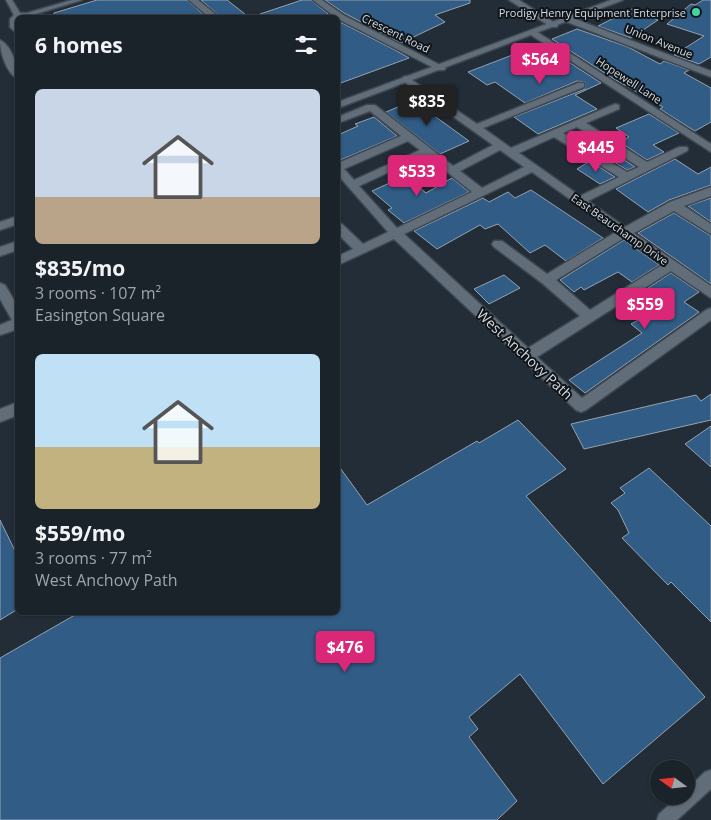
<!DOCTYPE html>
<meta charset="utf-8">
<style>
:root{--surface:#1a222a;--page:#272f36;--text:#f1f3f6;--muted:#9fa4a8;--line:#383f47;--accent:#db2777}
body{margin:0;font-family:"Open Sans",sans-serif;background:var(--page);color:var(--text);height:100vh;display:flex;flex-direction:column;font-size:19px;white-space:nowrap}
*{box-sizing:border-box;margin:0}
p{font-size:16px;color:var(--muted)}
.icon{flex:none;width:28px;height:28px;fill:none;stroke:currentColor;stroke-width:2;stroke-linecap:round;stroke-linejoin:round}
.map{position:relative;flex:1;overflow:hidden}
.side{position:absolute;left:15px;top:15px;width:325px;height:600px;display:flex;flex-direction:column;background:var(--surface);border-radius:8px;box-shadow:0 1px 4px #0004,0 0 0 1px var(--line)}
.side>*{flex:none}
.needle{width:32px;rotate:285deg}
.buttons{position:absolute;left:650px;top:760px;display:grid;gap:10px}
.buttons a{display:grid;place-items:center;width:45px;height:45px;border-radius:50%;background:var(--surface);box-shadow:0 1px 4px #0004,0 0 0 1px var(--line);font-size:25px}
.price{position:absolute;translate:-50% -42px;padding:0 11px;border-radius:5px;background:var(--accent);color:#fff;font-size:16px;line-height:32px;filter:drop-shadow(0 1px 2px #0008)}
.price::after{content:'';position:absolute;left:50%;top:30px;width:15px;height:11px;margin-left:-8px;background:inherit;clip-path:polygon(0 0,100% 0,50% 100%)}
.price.on{background:#222;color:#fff}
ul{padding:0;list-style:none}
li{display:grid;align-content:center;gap:10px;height:265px;padding:0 20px}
li span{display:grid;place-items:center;height:155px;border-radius:8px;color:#555}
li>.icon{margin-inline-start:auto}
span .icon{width:90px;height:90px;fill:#fffc;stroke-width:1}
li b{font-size:21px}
h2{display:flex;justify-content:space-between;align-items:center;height:60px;padding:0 20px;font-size:21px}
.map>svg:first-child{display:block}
</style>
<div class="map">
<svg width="711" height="820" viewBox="0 0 711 820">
<rect width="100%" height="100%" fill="#222d38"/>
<g fill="#315c85" stroke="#95a2af">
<polygon points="97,0 187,0 207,18 54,18 54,13"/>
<polygon points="201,0 227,0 250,18 222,18"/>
<polygon points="302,0 311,0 333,18 261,18 260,14"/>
<polygon points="325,0 470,0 470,3 435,15 445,22 401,43 344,13"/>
<polygon points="703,0 711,0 711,57 699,64 674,55 704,36 667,24 691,4 695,5"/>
<polygon points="632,9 658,20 631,38 598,26"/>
<polygon points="338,21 395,50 409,58 338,84"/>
<polygon points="577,29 628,47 660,64 664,61 689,70 684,73 711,88 711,122 695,131 690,128 660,109 663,107 614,79 552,39"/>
<polygon points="541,44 601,83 575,95 597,109 538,134 514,117 585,89 585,82 577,81 525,103 495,82 487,85 468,72"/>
<polygon points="412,101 422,107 469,141 440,154 386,112"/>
<polygon points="649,114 679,133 653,145 664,152 647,160 620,142 629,137 616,128"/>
<polygon points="374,117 397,136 338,161 338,135 358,126 355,124"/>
<polygon points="609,150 635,167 627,170 601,154"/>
<polygon points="675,159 698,174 711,167 711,185 669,200 648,212 616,189"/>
<polygon points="590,161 615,177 600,184 577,169"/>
<polygon points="405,176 426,193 452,178 469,192 404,223 388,210 392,208 372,191"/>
<polygon points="531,190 603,238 566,261 545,245 530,253 498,224 485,229 480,225 437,249 414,231 483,198 489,202 508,192 515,198"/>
<polygon points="711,198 711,222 688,206"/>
<polygon points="674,213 711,236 711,284 638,233"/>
<polygon points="624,240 659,265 632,282 618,272 584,290 581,287 574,292 560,280"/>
<polygon points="671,273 699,292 684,302 699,312 585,393 569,380 642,333 631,324 651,313 649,311 662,302 645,290"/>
<polygon points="504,275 520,288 489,304 474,289"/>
<polygon points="711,394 711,420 584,449 571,424 696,395 701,401"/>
<polygon points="518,420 566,469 526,496 705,697 603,784 520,674 469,717 478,729 469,737 517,801 497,820 0,820 0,658 80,612 338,612 338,465 367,505 477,441 479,443"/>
<polygon points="711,426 711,467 685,444"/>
<polygon points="649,468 711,526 711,622 671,582 668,585 622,538 629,533 618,510 611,503 625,493 620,488"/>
<polygon points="0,520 18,557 18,609 0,620"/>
</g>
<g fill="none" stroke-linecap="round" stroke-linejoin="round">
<g stroke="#3f4852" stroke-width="3">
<g id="service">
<polygon points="6,0 12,0 20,13 27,13 72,0 82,0 29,16 18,18 18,35 10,27 10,19 14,15"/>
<polygon points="711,770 711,789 677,820 657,820 659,814 679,796 686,796 686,790 705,772"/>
</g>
</g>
<g stroke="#3f4852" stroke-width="3">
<g id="minor">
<polygon points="189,0 198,0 220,18 210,18"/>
<polygon points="313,0 322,0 343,15 446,68 444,70 438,70 338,19"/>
<polygon points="509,0 519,0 558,25 557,27 551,27"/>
<polygon points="570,17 711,71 711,77 567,22 566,20"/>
<polygon points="534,30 711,144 711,152 531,35 531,31"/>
<path d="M0,40c12,6 18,27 18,39 -12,-6 -18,-27 -18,-39z"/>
<path d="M406,76l71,48 101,-41h6v4l-101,41 28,20 104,-44 4,1v4l-33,14 61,39 32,-15h8l1,2 -1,2 -99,50 37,26 45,-25 41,-15v9l-27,10 27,18v10l-37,-23 -40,22 77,53v12l-40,-27 -134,86 45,41 124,-88 5,-2v12l-125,90 -5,2 -5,-2 -182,-171 -56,26v-9l15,-7 -15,-15v-11l4,1 21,20 25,-12 -50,-57v-12l63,-27 -31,-25 -32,12v-6l29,-12h8l78,61 40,-21 -90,-64v-4zM577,127l62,40 -12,5 -64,-39zM554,137l65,40 -39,19 -61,-43zM408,141l12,9 -66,30 -10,-11zM500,150l24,17 -42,21 -22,-17zM426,155l46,37 -75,36 -38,-42zM532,172l84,60 -69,42 -45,-33h-8l-2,3 2,3 48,36 38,33 -52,32 -124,-114zM624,238l38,27 -72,45 -34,-30z"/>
<polygon points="18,241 18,250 0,256 0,247"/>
<polygon points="0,283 5,285 18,307 18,329 0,335 0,325 12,320 0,299"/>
<polygon points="18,402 18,415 0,422 0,409"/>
</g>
</g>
<g stroke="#3f4852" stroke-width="3">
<g id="secondary">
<polygon points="611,0 623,0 338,108 338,102"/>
<polygon points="18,216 18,224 0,230 0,222"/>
</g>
</g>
<use href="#service" fill="#616e7a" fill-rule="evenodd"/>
<use href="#minor" fill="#616e7a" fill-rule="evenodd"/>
<use href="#secondary" fill="#616e7a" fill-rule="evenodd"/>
</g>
<circle fill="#46d49e" stroke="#10151a" stroke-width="2" cx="696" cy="12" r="5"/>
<g text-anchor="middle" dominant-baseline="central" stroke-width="4" stroke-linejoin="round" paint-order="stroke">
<g font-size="11" fill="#d4dbe2" stroke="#10151a" text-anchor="end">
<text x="686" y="12">Prodigy Henry Equipment Enterprise</text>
</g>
<g font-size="11" fill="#d4dbe2" stroke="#10151a">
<text transform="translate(396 33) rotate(26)">Crescent Road</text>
<text transform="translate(659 41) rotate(22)">Union Avenue</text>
<text transform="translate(629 80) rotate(33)">Hopewell Lane</text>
<text transform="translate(620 229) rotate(35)">East Beauchamp Drive</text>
</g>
<g font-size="14" fill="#d4dbe2" stroke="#10151a">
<text transform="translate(525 354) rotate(43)">West Anchovy Path</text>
</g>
</g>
</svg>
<div class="buttons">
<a><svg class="needle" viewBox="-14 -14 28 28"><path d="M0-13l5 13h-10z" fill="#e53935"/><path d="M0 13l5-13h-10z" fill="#9fa4a8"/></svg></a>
</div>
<b class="price" style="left:540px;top:85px">$564</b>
<b class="price on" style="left:427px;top:127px">$835</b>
<b class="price" style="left:596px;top:173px">$445</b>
<b class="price" style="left:417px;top:197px">$533</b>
<b class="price" style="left:645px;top:330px">$559</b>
<b class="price" style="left:345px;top:673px">$476</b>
<section class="side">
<h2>6 homes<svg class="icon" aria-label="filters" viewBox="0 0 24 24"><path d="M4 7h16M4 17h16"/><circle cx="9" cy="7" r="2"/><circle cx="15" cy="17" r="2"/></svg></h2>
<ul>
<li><span style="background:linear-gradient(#c9d6e8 70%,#b9a48a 0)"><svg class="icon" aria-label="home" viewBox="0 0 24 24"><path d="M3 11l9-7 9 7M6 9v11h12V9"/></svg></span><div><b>$835/mo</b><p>3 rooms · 107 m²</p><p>Easington Square</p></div></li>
<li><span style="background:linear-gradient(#bfe0f5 60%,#c2b280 0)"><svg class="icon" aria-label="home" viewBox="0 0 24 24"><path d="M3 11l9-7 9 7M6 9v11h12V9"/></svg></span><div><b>$559/mo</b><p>3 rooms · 77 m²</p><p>West Anchovy Path</p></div></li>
</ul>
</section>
</div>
